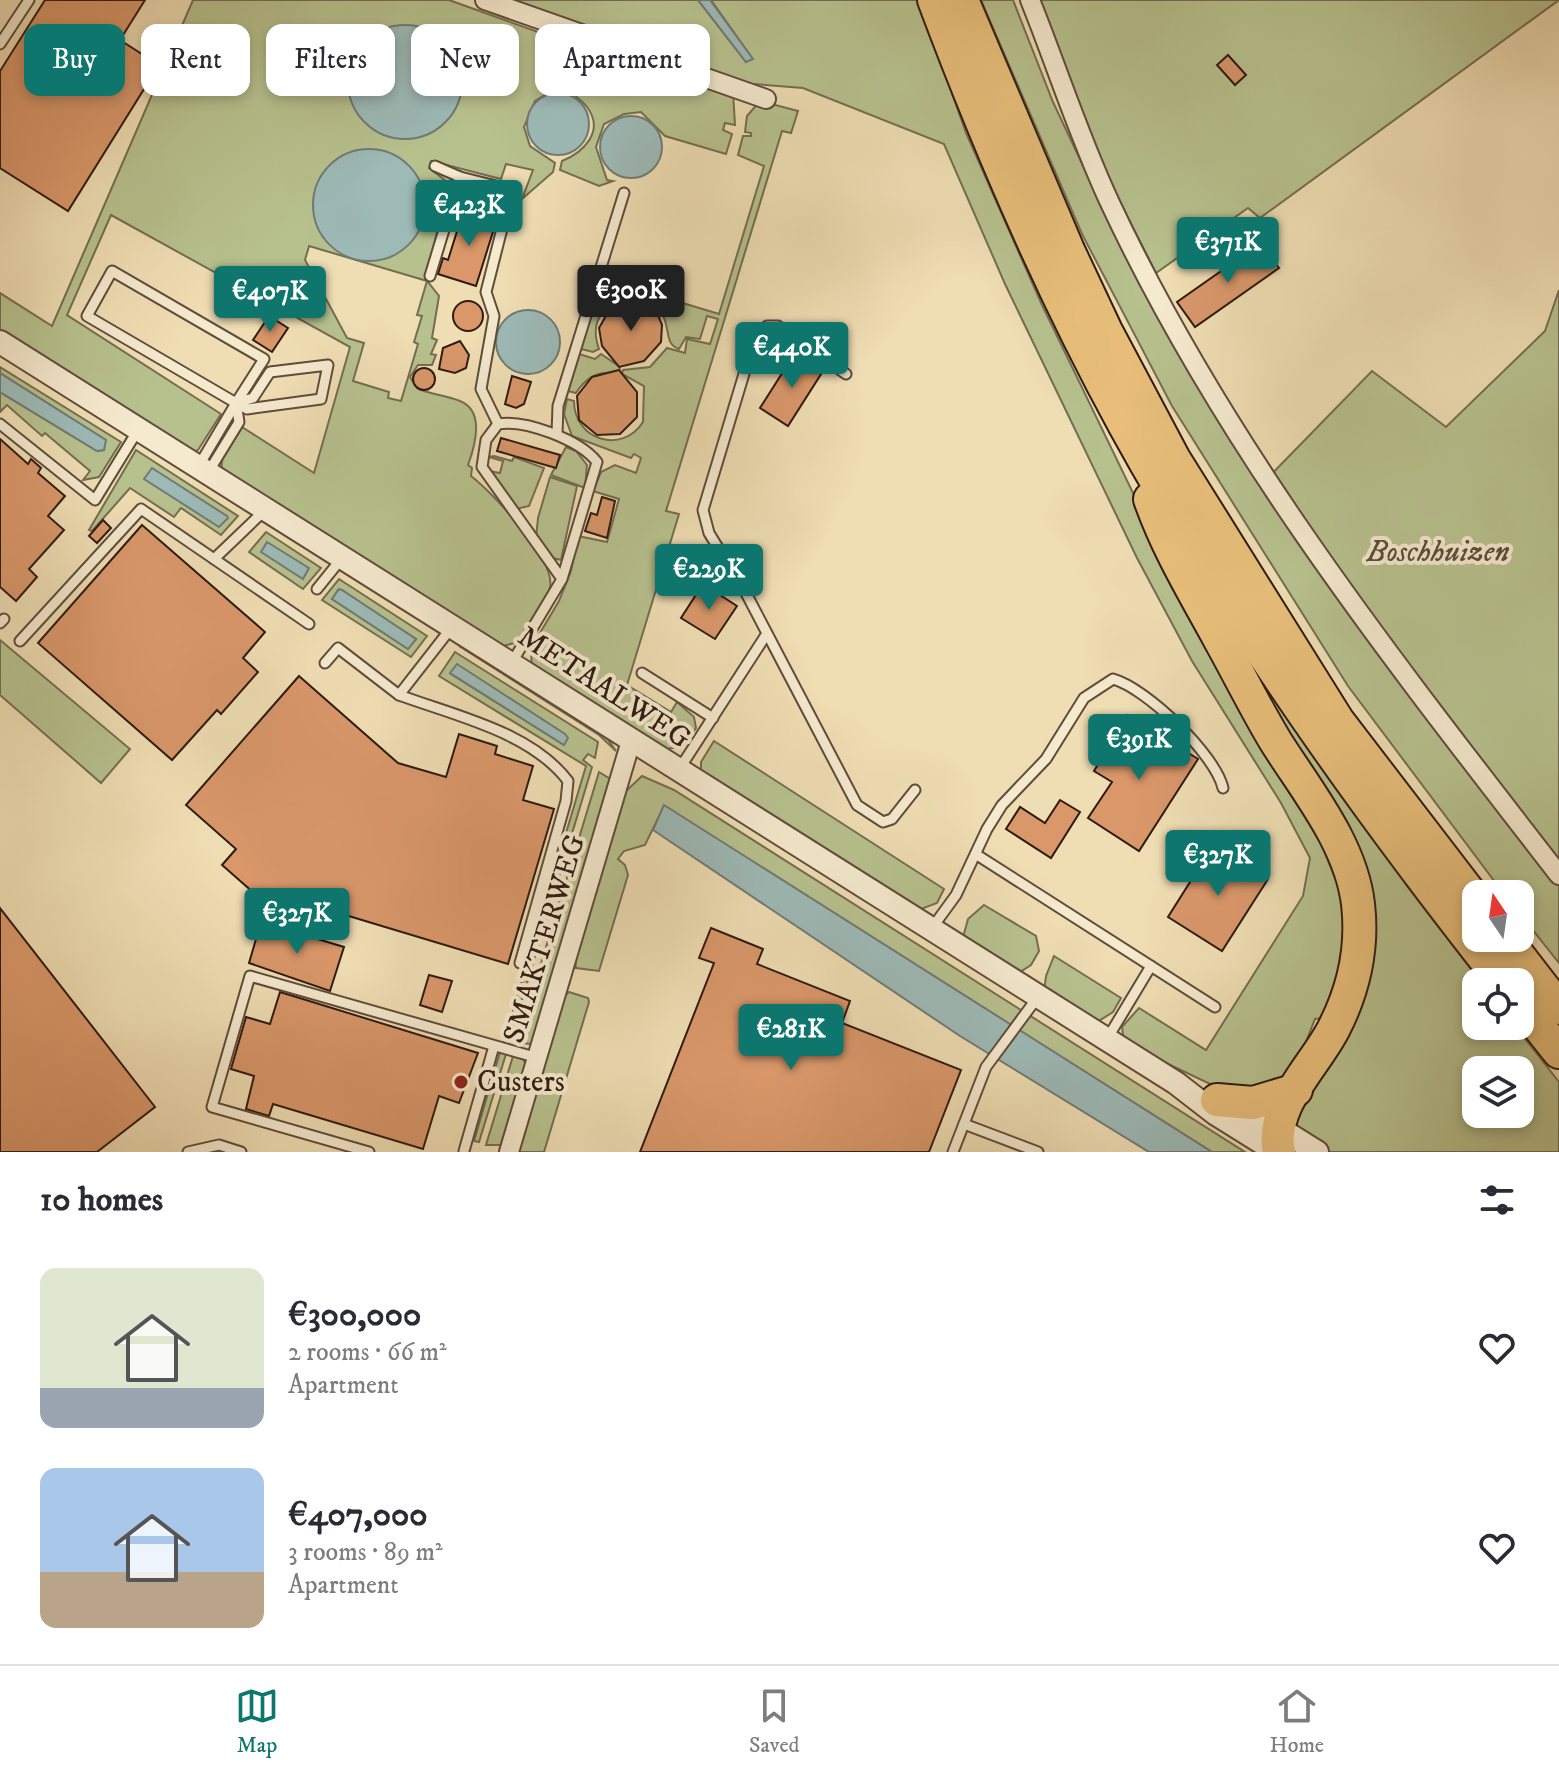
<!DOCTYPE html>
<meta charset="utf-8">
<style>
:root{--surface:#fff;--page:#f2f2f3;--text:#2b2b33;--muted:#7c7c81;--line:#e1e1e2;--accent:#0f766e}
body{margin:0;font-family:"IM FELL DW Pica",serif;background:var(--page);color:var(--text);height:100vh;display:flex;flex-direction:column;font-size:30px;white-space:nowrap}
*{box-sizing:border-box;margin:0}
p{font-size:26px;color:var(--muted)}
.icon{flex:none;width:44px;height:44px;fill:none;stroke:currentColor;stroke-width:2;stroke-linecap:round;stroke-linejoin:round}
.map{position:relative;height:1152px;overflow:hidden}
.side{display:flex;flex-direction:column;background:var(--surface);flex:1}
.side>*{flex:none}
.guide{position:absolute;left:24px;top:24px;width:800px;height:72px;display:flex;gap:16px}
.needle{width:52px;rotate:347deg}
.tools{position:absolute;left:1462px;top:880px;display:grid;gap:16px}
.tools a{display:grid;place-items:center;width:72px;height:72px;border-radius:16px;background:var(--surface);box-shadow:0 4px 12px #0003;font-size:40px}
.price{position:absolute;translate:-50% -68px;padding:0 18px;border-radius:8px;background:var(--accent);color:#fff;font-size:26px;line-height:52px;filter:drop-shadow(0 2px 4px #0008)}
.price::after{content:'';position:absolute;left:50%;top:48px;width:24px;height:18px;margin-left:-12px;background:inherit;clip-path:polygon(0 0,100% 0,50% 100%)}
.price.current{background:#222;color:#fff}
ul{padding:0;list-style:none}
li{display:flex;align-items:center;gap:24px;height:200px;padding:0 40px}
li span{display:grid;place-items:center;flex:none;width:224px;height:160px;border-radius:16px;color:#555}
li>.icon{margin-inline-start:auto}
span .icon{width:96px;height:96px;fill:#fffc;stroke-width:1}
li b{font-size:34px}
h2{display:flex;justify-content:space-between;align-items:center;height:96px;padding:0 40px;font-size:34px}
.chip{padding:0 28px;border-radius:16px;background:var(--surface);box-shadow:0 4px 12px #0003;font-size:28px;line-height:72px}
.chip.current{background:var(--accent);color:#fff}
.dock{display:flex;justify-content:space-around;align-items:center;height:112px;border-top:2px solid var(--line);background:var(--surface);font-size:22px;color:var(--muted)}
.dock a{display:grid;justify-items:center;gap:4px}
.dock .current{color:var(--accent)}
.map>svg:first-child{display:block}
</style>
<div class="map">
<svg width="1559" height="1152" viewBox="0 0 1559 1152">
<rect width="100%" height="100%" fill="#efddb3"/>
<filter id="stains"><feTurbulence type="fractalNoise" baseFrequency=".0025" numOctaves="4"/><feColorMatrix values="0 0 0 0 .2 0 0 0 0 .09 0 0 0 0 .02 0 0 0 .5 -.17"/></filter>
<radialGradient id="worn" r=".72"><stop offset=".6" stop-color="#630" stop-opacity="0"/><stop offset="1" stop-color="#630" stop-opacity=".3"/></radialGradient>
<g fill="#b7c18e" stroke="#736e50" stroke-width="2" fill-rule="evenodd">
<path d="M193,0h256l128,46 156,46 2,33 -10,-2 -2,7 9,4 -6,20 -61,-18 -24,-24 -17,2 -20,10 -8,23 11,33 6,1 -14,5 -39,-16 2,-9c22,-9 43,-30 25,-54 -5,-7 -14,-12 -18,-17l-19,2 -15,9 -11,26 6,19 25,17 -2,9 -31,27 11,-29 -27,-6 -5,15 -70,-18 -2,7 21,16 -25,94 14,18 -7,42 5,2 -6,14 5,1 -4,10h-14l-8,12 7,11c14,7 29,7 43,13 25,10 15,45 8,64l4,3 -1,8c21,16 85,84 79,111 -4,19 -20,38 -31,55l-25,6 -271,-175c-6,-18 9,-32 19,-46l72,46 36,-126 -239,-132 -44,100 154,99 -23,36 -4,2 -194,-117v-42l52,33zM309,246l118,35 -10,34 5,1 -8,26 4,2 -17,57 -13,-3 1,-6 -36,-11 11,-38 -17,-5 -42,-78z"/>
<polygon points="503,0 698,0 746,62 752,58 711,0 919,0 966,133 1042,305 1180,590 1320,841 1343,898 1343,959 1322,1018 1315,1019 1300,1057 1279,1085 1231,1094 1124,1043 1122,1027 1139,1008 1206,1050 1303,896 1310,858 1281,803 1192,661 1137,558 1005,284 944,144 803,88 741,83"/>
<polygon points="981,0 1013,0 1053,102 1094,189 1026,0 1559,0 1260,218 1248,208 1156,273 1122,206 1107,213 1263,483 1372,371 1446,427 1545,331 1559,290 1559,963 1520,914 1520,894 1504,894 1348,686 1172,406 1082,234"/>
<path d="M760,101l38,10 -7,22 -9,-2 -116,380 13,3 -52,171 44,27 6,-10 17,15 2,11 -13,18 -21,4 -130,-78 -1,-24 28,-47 12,-30 7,-35 29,6 12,-43 -26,-8 8,-19 14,-7 21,8 5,-15 -7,-4 -3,4 -59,-22 -8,-22 3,-15 7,2c0,39 48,54 69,21l1,-36 -22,-12 1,-4 27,-3 17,-19 18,5 2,-14 23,5 8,-25 -11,-3 -7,23 -14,-2 -7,12c-15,-5 -8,-20 -17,-35 -13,-25 -50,-20 -63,4 -5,10 -4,20 0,31l-6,3 -12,-3c8,-28 12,-62 47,-65l3,-9 3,3 -1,10 86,26 45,-148 -26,-11 5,-19h8v-3l-6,-1 2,-16z"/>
<path d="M579,354l16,5 6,-5 19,13 -1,6c-21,-2 -32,3 -43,20l-8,-2z"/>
<polygon points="0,367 121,442 99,477 83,480 90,471 45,433 42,436 7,405 0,412 0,392 97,451 104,450 105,440 0,373"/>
<polygon points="566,447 576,451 587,465 585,488 551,475"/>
<polygon points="136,450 238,516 221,535 181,508 174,517 130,488 92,531 89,530"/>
<polygon points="494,456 512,461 514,457 544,468 529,506 516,509 489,471 500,473 503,461 489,457"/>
<polygon points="550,477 577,486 561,560 553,558 536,538 538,518"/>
<path d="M1152,493l255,393 74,96h-5v44h39l44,56v70h-233l-42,-25 82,-207zM1476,1070h44v44h-44z"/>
<polygon points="266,532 321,568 303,589 249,552"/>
<path d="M339,579l88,57 -16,21 -89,-57zM338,590l78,49 -8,10 -76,-50z"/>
<polygon points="0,640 130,749 101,783 0,695"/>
<polygon points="468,646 605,735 616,751 599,735 461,647"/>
<path d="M455,652l143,90 -3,16 -7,-4 -5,6 9,7 -83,276 -5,-2 82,-275 -147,-90zM457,665l107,80 -113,-71z"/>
<polygon points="714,741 944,889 937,903 916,911 701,775 701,762"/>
<polygon points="599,772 612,780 533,1044 517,1043"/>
<polygon points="642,776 674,790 1245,1152 1212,1152 664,806 645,845 624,851 618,859 625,865 628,875 599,971 576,968 575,959 625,792"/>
<polygon points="984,905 1036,936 1039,951 1031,965 1020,972 962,941 968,919"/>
<polygon points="1054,956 1121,998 1113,1012 1094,1024 1044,992 1046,976"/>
<polygon points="569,992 588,998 589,1002 544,1152 516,1152 563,997"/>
<polygon points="500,1052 506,1054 479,1142 474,1141"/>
<polygon points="513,1056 523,1059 527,1066 503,1145 486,1145"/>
</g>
<g fill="#9dbab7" stroke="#717a75" stroke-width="2">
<polygon points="698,0 710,0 753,59 746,62"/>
<circle cx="405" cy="82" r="57"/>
<circle cx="558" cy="124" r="31"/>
<circle cx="631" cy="147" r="31"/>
<circle cx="369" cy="205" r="56"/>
<circle cx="528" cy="342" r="32"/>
<polygon points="0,373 106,440 104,450 97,451 0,392"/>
<polygon points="152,468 227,516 228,518 219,527 144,479"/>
<polygon points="267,542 309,568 303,579 261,552"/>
<polygon points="339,589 342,590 416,639 408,649 332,599"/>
<polygon points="457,664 565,734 568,738 564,745 450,673"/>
<polygon points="664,805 1212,1152 1149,1152 960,1036 653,830"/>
</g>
<g fill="#d9976a" stroke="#2f1b13" stroke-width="2">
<polygon points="45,0 145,0 120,40 159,65 68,211 0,168 0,71"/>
<polygon points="1228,55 1246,75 1235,85 1217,65"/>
<polygon points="464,209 497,219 476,286 438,274 443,258 448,260"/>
<polygon points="1261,243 1279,268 1195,327 1177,302"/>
<polygon points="634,300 657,313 662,325 661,342 644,361 619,367 602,346 599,328 611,307"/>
<circle cx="468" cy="316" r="15"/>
<polygon points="269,316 288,328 272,352 253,340"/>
<polygon points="460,341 469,355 466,368 455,373 439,369 443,348"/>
<polygon points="795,353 823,371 788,426 760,408"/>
<circle cx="424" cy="379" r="11"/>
<polygon points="619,370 637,392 637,417 620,434 597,435 579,420 577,396 592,377"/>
<polygon points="512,376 531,382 524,404 516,408 505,404"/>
<polygon points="501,438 560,455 556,468 497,451"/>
<polygon points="0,439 28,464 31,459 41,468 38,473 65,496 48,516 64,530 29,569 37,577 16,601 0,587"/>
<polygon points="602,497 615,501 607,538 585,531 591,513 597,515"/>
<polygon points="103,520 111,528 97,543 89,536"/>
<polygon points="142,525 265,632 243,658 258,672 221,714 217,710 172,760 38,643"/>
<polygon points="703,584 737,606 715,639 681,618"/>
<polygon points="299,676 398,763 446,777 459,734 497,746 495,754 533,766 523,800 554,809 508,964 342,914 285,892 271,908 222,865 236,849 186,805"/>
<polygon points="1128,715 1198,759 1139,851 1088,818 1112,782 1094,771"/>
<polygon points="1060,800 1080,812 1051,858 1006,829 1020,807 1045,823"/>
<polygon points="1214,844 1268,879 1222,951 1168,917"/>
<polygon points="0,908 155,1107 97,1152 0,1152"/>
<polygon points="261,922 344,947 330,991 249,963"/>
<polygon points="711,928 763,949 757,964 850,1001 842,1023 961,1070 929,1152 640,1152 714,963 699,958"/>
<polygon points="429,975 452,981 442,1012 420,1005"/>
<polygon points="280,992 478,1053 459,1103 439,1096 423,1149 273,1104 269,1116 246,1109 254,1076 231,1069 246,1017 270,1024"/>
</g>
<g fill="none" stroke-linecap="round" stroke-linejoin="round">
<g stroke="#5f4c3b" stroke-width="13">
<g id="service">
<polyline points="0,44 29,0"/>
<polyline points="435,166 460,177"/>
<polygon points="112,271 264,359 236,403 87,316"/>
<polyline points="430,276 460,177 500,187 509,201 486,292 494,316 481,389 498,424"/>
<polyline points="846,374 778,326 767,326 756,334 703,510 709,533 747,595 857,805 883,822 892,819 915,790"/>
<polyline points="0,424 95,500 138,430"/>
<polyline points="557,434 558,406 624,193"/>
<polyline points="198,467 236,403 253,398 270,372 328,365 321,399 247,409 236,403"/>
<polyline points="209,471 239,422 236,403"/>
<polyline points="214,559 265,510"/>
<polyline points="317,589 342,558"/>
<polyline points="0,623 4,619"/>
<polyline points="20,641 141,509 309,624"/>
<polyline points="325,663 338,648 399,695 452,627"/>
<path d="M511,664l51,-85 35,-117c-17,-22 -72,-43 -99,-38l-12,16 -4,27 80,112"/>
<polyline points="642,673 713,718"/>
<path d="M399,695c57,21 132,37 169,86l-2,20 -46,162"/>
<polyline points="680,768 766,635"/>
<polyline points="977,855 1215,1007"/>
<path d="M932,928l24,-33 31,-66 15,-24 44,-46 38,-61 29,-19c33,9 102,75 110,109"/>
<polyline points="1107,1039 1151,966"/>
<polyline points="964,1124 1038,1152"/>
<polyline points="464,1151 494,1046"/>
<polyline points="188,1152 219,1145 241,1152"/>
<polyline points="369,1152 212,1107 250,976 538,1058"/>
<polyline points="953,1152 986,1067 1037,998"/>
</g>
</g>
<g stroke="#5f4c3b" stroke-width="22">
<g id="minor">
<polyline points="485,0 766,99"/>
<path d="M1030,0c27,67 49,137 80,203 115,246 284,459 449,672"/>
<polyline points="509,1152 631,741"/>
</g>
</g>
<g stroke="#5f4c3b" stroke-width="26">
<g id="tertiary">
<polyline points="0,342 1176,1083 1216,1114 1277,1152"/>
<polyline points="1230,1106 1277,1127 1317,1152"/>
</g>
</g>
<g stroke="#2f1b13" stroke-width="36">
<g id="motorway">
<path d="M934,0c54,144 116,289 190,424 108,197 240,382 379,558"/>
<polyline points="962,0 1068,250 1106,331 1174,459 1338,721 1476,901"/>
<path d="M1150,499c17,49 45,95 70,141 19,34 36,69 56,102 31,49 75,102 82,162 5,43 -4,85 -24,124 -19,38 -65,78 -55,124"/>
<polyline points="1505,938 1559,1008"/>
<polyline points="1520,1003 1559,1052"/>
<polyline points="1217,1100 1253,1103 1296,1090"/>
</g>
</g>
<use href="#service" stroke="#f5e9ce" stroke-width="9"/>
<use href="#minor" stroke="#f5e9ce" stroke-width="18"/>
<use href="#tertiary" stroke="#f5e9ce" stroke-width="22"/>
<use href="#motorway" stroke="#e8be7a" stroke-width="32"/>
</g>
<circle fill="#8f2418" stroke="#f5e9ce" stroke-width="3" cx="461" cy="1082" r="8"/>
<g text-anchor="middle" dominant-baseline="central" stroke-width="8" stroke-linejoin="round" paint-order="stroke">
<g font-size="30" font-style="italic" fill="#584d38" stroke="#f5e9ce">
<text x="1438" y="552">Boschhuizen</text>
</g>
<g font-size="30" fill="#2f1b13" stroke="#f5e9ce">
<text transform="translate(604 688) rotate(33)">METAALWEG</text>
<text transform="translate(545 939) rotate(-73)">SMAKTERWEG</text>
</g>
<g font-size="30" fill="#2f1b13" stroke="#f5e9ce" text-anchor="start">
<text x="477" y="1082">Custers</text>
</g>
</g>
<rect width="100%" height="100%" filter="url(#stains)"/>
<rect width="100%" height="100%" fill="url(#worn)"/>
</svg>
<div class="tools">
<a><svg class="needle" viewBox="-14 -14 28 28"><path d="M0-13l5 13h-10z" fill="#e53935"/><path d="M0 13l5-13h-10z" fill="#7c7c81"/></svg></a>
<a><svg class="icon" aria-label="locate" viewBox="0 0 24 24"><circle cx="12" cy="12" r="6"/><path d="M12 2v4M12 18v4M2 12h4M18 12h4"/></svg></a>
<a><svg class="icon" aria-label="layers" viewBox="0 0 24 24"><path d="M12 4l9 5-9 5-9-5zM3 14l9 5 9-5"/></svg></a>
</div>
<b class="price" style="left:469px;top:248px">€423K</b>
<b class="price" style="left:1228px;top:285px">€371K</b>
<b class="price current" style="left:631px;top:333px">€300K</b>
<b class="price" style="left:270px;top:334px">€407K</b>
<b class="price" style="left:792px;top:390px">€440K</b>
<b class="price" style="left:709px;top:612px">€229K</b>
<b class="price" style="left:1139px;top:782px">€391K</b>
<b class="price" style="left:1218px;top:898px">€327K</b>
<b class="price" style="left:297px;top:956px">€327K</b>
<b class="price" style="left:791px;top:1072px">€281K</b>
<div class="guide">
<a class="chip current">Buy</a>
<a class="chip">Rent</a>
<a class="chip">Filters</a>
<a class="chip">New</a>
<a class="chip">Apartment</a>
</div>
</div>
<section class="side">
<h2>10 homes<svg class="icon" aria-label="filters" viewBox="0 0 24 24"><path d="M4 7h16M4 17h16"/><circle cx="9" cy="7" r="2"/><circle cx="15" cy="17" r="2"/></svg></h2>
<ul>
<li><span style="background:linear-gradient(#dfe7d0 75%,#9aa5b1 0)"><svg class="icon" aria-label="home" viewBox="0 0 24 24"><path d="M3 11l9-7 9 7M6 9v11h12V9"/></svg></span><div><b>€300,000</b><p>2 rooms · 66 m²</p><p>Apartment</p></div><svg class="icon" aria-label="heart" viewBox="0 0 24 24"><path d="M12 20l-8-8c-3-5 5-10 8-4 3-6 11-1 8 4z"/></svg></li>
<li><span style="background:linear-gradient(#a9c7e8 65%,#b9a48a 0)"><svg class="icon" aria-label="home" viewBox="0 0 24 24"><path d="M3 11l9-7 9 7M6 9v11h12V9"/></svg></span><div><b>€407,000</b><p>3 rooms · 89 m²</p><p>Apartment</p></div><svg class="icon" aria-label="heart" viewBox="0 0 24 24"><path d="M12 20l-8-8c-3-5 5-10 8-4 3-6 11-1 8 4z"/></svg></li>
</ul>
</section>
<nav class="dock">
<a class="current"><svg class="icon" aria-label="map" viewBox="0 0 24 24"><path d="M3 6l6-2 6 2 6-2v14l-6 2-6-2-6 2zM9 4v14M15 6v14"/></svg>Map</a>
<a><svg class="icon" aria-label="saved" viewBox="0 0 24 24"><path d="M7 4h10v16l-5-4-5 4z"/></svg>Saved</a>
<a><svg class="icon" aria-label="home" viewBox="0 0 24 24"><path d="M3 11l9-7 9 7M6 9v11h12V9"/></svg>Home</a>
</nav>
